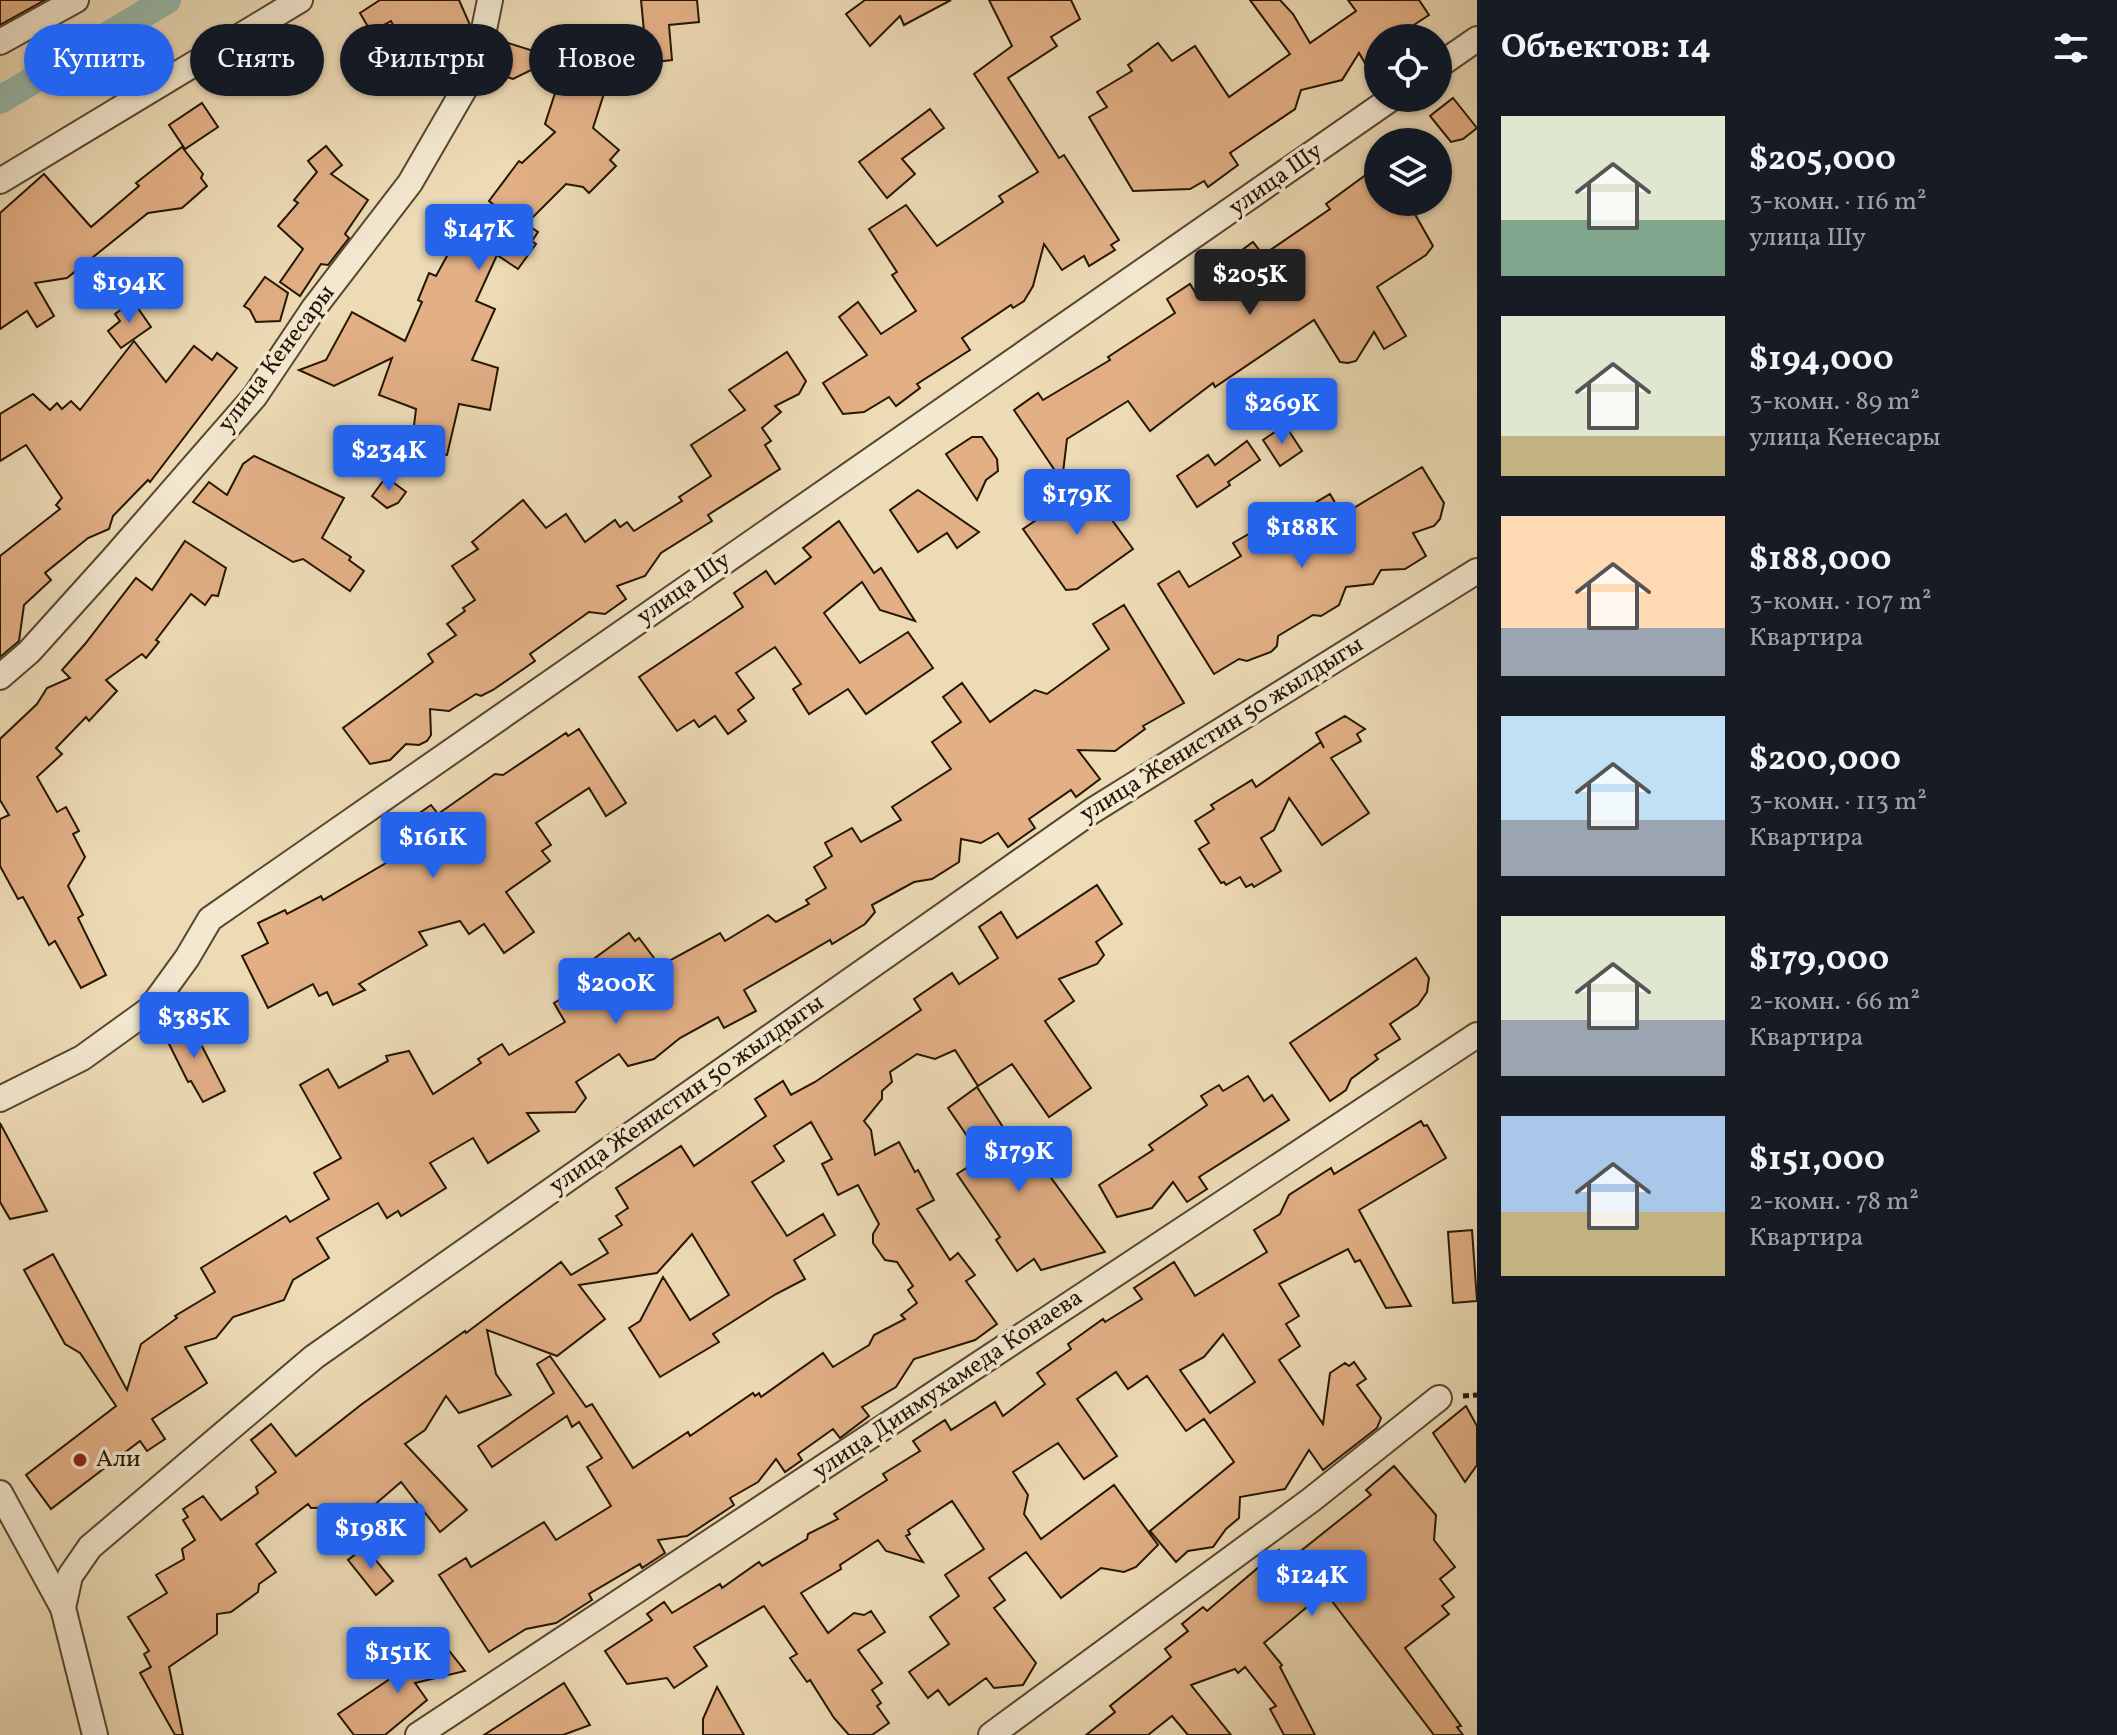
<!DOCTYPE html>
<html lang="ru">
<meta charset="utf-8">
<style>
:root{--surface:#171b24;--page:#242831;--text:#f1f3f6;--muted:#9ea1a6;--accent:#2563eb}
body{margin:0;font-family:Vollkorn,serif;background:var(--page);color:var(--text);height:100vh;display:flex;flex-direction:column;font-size:30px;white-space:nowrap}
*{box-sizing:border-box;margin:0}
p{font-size:26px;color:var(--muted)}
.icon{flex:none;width:44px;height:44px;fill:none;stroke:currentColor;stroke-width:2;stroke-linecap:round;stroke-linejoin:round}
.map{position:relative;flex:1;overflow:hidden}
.sheet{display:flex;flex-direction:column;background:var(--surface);width:640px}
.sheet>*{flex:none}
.banner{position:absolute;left:24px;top:24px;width:760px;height:72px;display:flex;gap:16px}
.tools{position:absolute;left:1364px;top:24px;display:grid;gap:16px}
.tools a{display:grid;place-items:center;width:88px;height:88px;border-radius:50%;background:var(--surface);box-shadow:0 2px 6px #0004;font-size:40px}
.price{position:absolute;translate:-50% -68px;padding:0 18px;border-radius:8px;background:var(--accent);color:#fff;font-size:26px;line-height:52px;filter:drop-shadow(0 2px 4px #0008)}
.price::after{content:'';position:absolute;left:50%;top:48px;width:24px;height:18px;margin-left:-12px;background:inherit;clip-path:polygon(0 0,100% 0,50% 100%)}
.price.current{background:#222;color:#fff}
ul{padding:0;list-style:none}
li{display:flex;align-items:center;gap:24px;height:200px;padding:0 24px}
li span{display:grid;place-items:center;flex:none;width:224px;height:160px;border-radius:0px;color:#555}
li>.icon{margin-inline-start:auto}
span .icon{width:96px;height:96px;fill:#fffc;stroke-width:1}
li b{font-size:34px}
h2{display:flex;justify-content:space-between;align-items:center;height:96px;padding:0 24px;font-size:34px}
.chip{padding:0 28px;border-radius:36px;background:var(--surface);box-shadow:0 2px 6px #0004;font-size:28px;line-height:72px}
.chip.current{background:var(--accent);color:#fff}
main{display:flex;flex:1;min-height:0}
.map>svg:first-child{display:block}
</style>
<main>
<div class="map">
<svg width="1477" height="1735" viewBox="0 0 1477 1735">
<rect width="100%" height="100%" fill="#eddbb6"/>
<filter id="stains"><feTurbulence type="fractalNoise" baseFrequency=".0025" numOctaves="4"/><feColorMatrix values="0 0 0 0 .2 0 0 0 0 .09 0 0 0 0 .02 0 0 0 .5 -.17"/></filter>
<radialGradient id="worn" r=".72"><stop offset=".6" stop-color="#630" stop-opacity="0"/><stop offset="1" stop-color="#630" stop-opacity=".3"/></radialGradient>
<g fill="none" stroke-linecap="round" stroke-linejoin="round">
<polyline stroke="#99bbac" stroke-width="28" points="0,100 167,0"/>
</g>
<g fill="#e3b086" stroke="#251602" stroke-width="2" fill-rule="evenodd">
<polygon points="0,0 45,0 0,25"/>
<polygon points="380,0 459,0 470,25 447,36 453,51 447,61 429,71 418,72 391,21 371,32 360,13"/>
<polygon points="641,0 697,0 699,22 669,25 672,60 647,63"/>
<polygon points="865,0 951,0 904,25 900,16 870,46 846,14"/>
<polygon points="989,0 1071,0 1080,19 1051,37 1057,46 1008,78 1059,158 1064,155 1119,240 1111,245 1115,250 1089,266 1084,256 1062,270 1044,244 1033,286 1024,301 1013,308 1011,305 962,338 970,350 917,384 920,388 896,406 889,397 864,412 843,414 823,383 867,355 839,317 858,302 881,334 916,311 892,275 897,272 869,229 906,205 937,246 1003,202 999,196 1038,172 974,74 1012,46"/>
<polygon points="1250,0 1280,0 1293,14 1310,43 1356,11 1348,0 1419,0 1429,15 1394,38 1378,38 1378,85 1359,53 1342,80 1301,90 1295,109 1230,153 1238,165 1208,187 1204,181 1190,189 1133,191 1089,117 1107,107 1097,92 1132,71 1128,65 1158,43 1172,61 1195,46 1229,97 1290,54"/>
<polygon points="505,42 556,58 513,79 495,73"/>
<polygon points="570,47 615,59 593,128 619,150 610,160 616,166 589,193 583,187 566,184 526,224 538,232 532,241 536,244 518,269 497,255 476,301 495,309 472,360 498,368 490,410 459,404 447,455 411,450 416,409 379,395 392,358 334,386 299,370 326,360 352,312 405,341 422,302 418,300 429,273 436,276 453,245 470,252 500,210 489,201 519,161 522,163 555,132 545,124"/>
<polygon points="1453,98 1477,128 1463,139 1451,142 1430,116"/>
<polygon points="202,103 218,127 185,149 169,125"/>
<polygon points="930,109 944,128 902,159 915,174 887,198 859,162"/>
<polygon points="326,146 342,165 331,174 368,200 345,234 349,238 328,265 321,264 300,296 280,282 303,249 278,226 298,203 294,200 317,172 308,161"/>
<polygon points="182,147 203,174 201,178 207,186 182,208 148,213 67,278 35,283 54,316 37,327 27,311 0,329 0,213 44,174 91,227 139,186 136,183"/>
<polygon points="1378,166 1378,202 1408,202 1433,246 1426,255 1377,287 1406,336 1384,349 1374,332 1356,361 1348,363 1340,362 1314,320 1215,387 1213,383 1150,431 1128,401 1067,439 1062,481 1014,410 1038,393 1043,400 1110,360 1108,357 1175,313 1167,299 1190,284 1198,297 1236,274 1227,261 1253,242 1263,255 1330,209 1326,204"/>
<polygon points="265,277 288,293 280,321 256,322 250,310 244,306"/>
<polygon points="133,301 151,327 121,348 108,331 120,321 115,314"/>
<polygon points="134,341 166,382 194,346 212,360 217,353 237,368 150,482 148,480 113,516 109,529 88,538 45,573 51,580 24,605 19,641 0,657 0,556 60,509 56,505 62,498 26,445 0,461 0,414 33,394 50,410 57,403 62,409 71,401 80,410"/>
<polygon points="787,352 806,381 799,394 775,406 781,412 762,428 771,441 765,445 780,469 708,515 712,521 661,553 645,576 617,586 626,599 605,614 589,612 530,654 535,661 493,690 481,696 476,694 449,711 430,709 431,735 427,741 419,745 406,744 390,760 370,764 343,728 433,662 428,654 456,635 447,624 465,611 463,608 475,600 452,566 478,549 472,542 523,500 546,528 566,514 585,542 615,520 620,527 627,522 634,531 682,501 679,497 711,476 691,445 745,410 729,390"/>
<polygon points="1285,425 1302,451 1280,466 1263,440"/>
<polygon points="972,437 982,437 997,459 998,471 986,480 977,500 946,454"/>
<polygon points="1247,441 1260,460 1228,482 1230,485 1197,507 1177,476 1208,455 1215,465"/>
<polygon points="254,456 344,498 322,538 351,557 349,560 364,571 350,591 303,559 293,562 193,502 209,482 227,495 243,464"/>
<polygon points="1422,467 1444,503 1440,519 1434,526 1413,533 1426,556 1405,569 1381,570 1373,584 1346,587 1339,605 1321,616 1313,615 1278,636 1277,646 1271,652 1247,661 1239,659 1214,674 1158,584 1179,571 1189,587 1241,556 1233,543 1259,528 1263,534 1330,494 1342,515"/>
<polygon points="386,477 406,492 398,503 387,508 372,496"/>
<polygon points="1083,480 1133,549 1077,589 1066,590 1023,529 1042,516 1039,512"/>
<polygon points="918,490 921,492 979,532 957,548 947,533 918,552 890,510"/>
<polygon points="839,521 874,573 881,568 915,621 880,610 862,582 824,613 860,663 908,632 933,668 866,714 848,689 809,714 793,689 801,684 775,647 736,673 754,698 738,710 746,721 728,734 715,716 699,727 694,720 677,731 639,677 743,607 734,593 766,571 775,584 811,557 803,548"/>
<polygon points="185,541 226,568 218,596 212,595 205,605 191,594 156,640 159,642 146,658 142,654 106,680 117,691 89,721 86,717 56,748 62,754 37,777 57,812 66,807 79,831 73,834 85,857 68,886 83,915 78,918 106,975 81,988 55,941 49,945 23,897 18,899 0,866 0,819 9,815 0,800 0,739 37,704 47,688 70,678 62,670 85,644 136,578 152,590"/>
<polygon points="1124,605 1184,703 1143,726 1145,729 1115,751 1078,750 1100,779 1076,797 1071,790 1029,819 1035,828 1008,847 998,833 981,843 961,839 959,862 932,879 914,882 872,905 875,912 865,924 832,944 830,940 744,990 756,1011 724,1028 718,1017 680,1038 654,1059 628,1066 619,1054 576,1082 586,1098 575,1112 527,1113 539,1131 488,1163 473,1138 430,1163 446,1188 401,1216 398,1211 387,1218 378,1203 317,1238 329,1258 293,1280 284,1300 233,1317 216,1338 185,1347 207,1383 152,1419 165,1439 147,1451 140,1441 51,1509 26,1475 116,1406 80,1353 65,1344 24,1270 53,1254 127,1390 141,1344 177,1318 175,1316 215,1292 201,1268 286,1216 290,1222 329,1199 314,1173 341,1158 300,1085 328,1069 339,1088 388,1061 386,1056 409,1051 433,1094 481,1063 478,1059 502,1044 509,1055 565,1022 554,1003 606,972 595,958 629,933 635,941 639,938 660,966 720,933 725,941 768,915 776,922 809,904 806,900 826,888 814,867 832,856 825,843 852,828 861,842 901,820 892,807 951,769 932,742 961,722 943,697 962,683 990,722 1035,690 1047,694 1109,649 1093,624"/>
<polygon points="1345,716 1365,729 1357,734 1361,741 1331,758 1369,813 1322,845 1289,798 1274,830 1261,838 1281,871 1254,887 1252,884 1246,887 1240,877 1226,885 1224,882 1221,883 1199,849 1209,843 1195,821 1214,809 1211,805 1252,780 1256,787 1321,742 1324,748 1316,733"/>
<polygon points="579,729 626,803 606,816 589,788 536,823 551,845 542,851 550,861 506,892 534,932 504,953 484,924 469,934 460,921 419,932 427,945 359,984 365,990 333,1005 327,992 319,996 313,984 268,1008 242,956 268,943 258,923 285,910 287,914 321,896 323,900 408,850 395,830 431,805 438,814 495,774 503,775 566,733 568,736"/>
<polygon points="1097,885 1122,924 1096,942 1104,955 1097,964 1059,979 1074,1001 1045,1021 1091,1088 1049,1117 1012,1064 978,1086 955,1050 935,1059 917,1054 890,1072 892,1082 882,1091 882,1099 864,1121 871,1130 875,1155 899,1142 915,1172 918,1170 934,1200 917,1209 950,1260 958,1253 975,1275 966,1281 997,1324 975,1340 914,1359 896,1387 862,1407 869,1416 840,1438 833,1429 798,1454 802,1460 785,1472 776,1459 758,1482 730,1498 734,1505 687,1536 658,1540 665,1553 642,1568 640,1564 589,1594 592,1600 556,1623 526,1629 489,1652 439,1575 466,1558 471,1567 544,1522 556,1540 611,1506 587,1467 602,1458 579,1422 572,1427 567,1416 492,1467 478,1446 554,1393 537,1364 550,1356 586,1407 592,1404 633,1468 688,1432 690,1436 753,1393 755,1396 759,1393 761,1397 823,1353 833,1367 869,1345 874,1335 905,1319 901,1315 917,1303 908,1290 913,1286 897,1262 885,1260 873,1243 873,1234 879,1224 858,1185 838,1195 822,1164 832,1159 811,1122 774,1146 784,1161 752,1182 787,1236 823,1214 835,1235 794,1260 805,1279 776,1294 713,1334 719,1342 660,1377 629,1328 640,1321 663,1277 690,1320 729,1295 692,1234 657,1273 579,1285 605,1319 557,1356 487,1330 496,1374 511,1395 459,1413 446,1396 425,1430 405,1444 467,1510 440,1532 401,1482 372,1507 311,1508 308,1504 256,1544 276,1572 259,1584 258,1592 231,1612 217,1614 217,1634 169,1667 183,1735 175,1735 140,1673 151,1667 144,1654 149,1651 128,1617 167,1593 156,1575 184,1559 182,1549 195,1540 183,1520 188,1517 183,1509 203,1496 221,1520 258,1493 256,1487 276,1472 251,1440 271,1424 296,1456 362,1404 465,1331 466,1333 561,1262 571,1275 608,1253 599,1239 622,1225 616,1216 628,1208 616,1188 681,1146 694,1166 766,1116 755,1099 783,1081 791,1095 815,1082 921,1010 914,999 952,973 959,984 998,958 979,927 1001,912 1017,938"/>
<polygon points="1416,958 1429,978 1427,992 1418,1005 1390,1024 1400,1039 1375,1055 1378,1059 1351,1079 1346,1090 1330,1101 1290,1043"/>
<polygon points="188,1019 225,1091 203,1102 191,1081 188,1082 163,1032"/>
<polygon points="1248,1076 1264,1101 1272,1095 1289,1120 1199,1177 1207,1189 1187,1202 1173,1182 1152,1208 1117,1217 1099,1185 1153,1150 1149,1145 1207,1105 1201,1096 1219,1085 1223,1091"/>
<polygon points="977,1087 1014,1144 1022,1138 1105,1252 1041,1270 1034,1259 1017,1271 996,1240 1000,1237 957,1174 982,1158 948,1108"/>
<path d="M1421,1121l3,5 3,-1 19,33 -87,52 52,96 -25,2 -26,-48 -5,2 -7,-13 -69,35 20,32 -13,8 14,22 -21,14 44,64 7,-51 15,-10 4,3 5,-4 12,17 -9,6 24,33 -4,10 -54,42 -14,-20 -24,39 -45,8 -1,21 -13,11 -13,18 -25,4 -12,11 -26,-31 84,-69 -30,-43 -18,12 -39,-55 -19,13 -12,-17 -39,27 40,57 -33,23 -26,-36 -45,29 15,23 -4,19 17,25 73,-54 44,60 -22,22 -12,5 -23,-4 -40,30 -35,-46 -37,26 16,22 -11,8 42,55 -13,22 -29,3 -8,-10 -37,27 -11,-15 -10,8 -19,-26 40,-28 -19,-27 29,-21 -14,-21 39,-26 -32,-48 -44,29 2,4 -4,2 17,26 -37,-11 -8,-11 -38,25 1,4 -40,24 27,40 26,-20 10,2 7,-4 14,21 -27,18 24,33 -10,7 9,13 -4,3 12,17 -17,12h-23l-15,-17 -24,-38 -3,2 -17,-24 7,-4 -33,-48 -70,41 13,19 -33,22 -7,-10 -40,6 -22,-33 47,-31 -5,-6 17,-12 8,11 48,-29 2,4 37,-26 3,4 45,-27 1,-5 30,-15 -4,-5 53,-34 -4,-6 37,-23 -7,-10 32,-21 6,10 44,-28 8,14 42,-32 -8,-11 34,-24 -3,-5 35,-25 2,3 37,-23 -8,-11 40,-26 21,34 72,-44 -13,-22 26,-16 9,-19 42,-27 3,6zM1223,1334l32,48 -45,31 -30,-43 24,-13z"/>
<polygon points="0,1123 47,1211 10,1219 0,1202"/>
<polygon points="1472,1230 1477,1301 1453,1303 1448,1232"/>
<polygon points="1466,1406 1477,1426 1477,1465 1465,1482 1433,1433"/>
<polygon points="1394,1466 1436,1515 1434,1540 1455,1567 1440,1579 1454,1597 1442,1606 1449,1614 1405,1648 1461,1726 1457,1727 1463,1735 1434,1735 1325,1592 1264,1643 1282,1665 1280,1667 1315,1735 1284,1735 1270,1709 1276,1706 1245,1667 1238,1673 1235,1669 1191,1685 1231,1735 1188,1735 1172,1716 1148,1735 1086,1735 1115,1712 1110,1706 1171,1657 1165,1649 1188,1631 1182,1624 1203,1607 1207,1611 1279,1550 1288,1561 1371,1495 1366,1490"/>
<polygon points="365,1547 393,1581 376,1595 348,1560"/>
<polygon points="443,1643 465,1671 415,1683 427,1700 385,1735 354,1735 338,1714"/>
<polygon points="564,1683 590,1725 563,1735 484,1735"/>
<polygon points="717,1687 744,1735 703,1735 703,1719"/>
</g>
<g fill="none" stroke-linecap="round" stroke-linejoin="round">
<g stroke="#57472f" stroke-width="28">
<g id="minor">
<polyline points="0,42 76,0"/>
<polyline points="1438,66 1477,39"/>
<polyline points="0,181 300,0"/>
<polyline points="0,677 29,652 112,560 255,396 314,308 410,183 476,69 490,0"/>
<polyline points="0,1099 82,1058 150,1009 187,958 210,919 1392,98"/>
<polyline points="0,1493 63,1608"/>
<polyline points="95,1735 63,1608 70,1576 90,1547 314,1357 1092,811 1477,571"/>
<polyline points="418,1735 1477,1035"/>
<polyline points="991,1735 1311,1500 1439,1398"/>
</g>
</g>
<polyline stroke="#251602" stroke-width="5" stroke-dasharray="6 4" stroke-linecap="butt" points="1463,1396 1477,1395"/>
<use href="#minor" stroke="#f3e8d0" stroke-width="24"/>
</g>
<circle fill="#8f2418" stroke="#f3e8d0" stroke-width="3" cx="80" cy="1460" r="8"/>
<g text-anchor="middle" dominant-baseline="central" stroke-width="7" stroke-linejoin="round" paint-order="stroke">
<g font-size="24" fill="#251602" stroke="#f3e8d0">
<text transform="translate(1276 180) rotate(-35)">улица Шу</text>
<text transform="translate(277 359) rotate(-53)">улица Кенесары</text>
<text transform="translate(684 589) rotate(-35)">улица Шу</text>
<text transform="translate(1222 730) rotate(-32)">улица Женистин 50 жылдыгы</text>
<text transform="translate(687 1095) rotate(-35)">улица Женистин 50 жылдыгы</text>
<text transform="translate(948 1385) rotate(-34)">улица Динмухамеда Конаева</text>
</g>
<g font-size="24" fill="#251602" stroke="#f3e8d0" text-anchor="start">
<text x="96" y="1460">Али</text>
</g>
</g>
<rect width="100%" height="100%" filter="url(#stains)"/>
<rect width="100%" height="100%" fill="url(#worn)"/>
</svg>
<div class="tools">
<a><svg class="icon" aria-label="locate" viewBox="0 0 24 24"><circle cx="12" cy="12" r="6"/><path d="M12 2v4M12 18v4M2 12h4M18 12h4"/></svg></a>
<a><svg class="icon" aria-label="layers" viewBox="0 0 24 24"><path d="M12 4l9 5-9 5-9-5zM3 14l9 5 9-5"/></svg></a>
</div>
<b class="price" style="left:479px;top:272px">$147K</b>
<b class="price current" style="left:1250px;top:317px">$205K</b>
<b class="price" style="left:129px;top:325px">$194K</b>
<b class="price" style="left:1282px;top:446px">$269K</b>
<b class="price" style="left:389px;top:493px">$234K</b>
<b class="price" style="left:1077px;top:537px">$179K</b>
<b class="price" style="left:1302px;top:570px">$188K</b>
<b class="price" style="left:433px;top:880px">$161K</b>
<b class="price" style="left:616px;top:1026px">$200K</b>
<b class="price" style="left:194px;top:1060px">$385K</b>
<b class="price" style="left:1019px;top:1194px">$179K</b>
<b class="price" style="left:371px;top:1571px">$198K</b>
<b class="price" style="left:1312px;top:1618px">$124K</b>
<b class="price" style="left:398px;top:1695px">$151K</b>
<div class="banner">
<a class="chip current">Купить</a>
<a class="chip">Снять</a>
<a class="chip">Фильтры</a>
<a class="chip">Новое</a>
</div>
</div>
<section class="sheet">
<h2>Объектов: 14<svg class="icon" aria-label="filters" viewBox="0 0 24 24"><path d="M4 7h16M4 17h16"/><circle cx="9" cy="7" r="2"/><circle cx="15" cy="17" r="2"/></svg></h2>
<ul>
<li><span style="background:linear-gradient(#dfe7d0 65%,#7fa58c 0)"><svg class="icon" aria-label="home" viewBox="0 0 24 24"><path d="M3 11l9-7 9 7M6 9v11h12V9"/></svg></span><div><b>$205,000</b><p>3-комн. · 116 m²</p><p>улица Шу</p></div></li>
<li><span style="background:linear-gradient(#dfe7d0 75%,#c2b280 0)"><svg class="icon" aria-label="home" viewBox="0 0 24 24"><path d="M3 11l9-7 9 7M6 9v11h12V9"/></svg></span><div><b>$194,000</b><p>3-комн. · 89 m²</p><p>улица Кенесары</p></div></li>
<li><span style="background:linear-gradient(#ffd9b3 70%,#9aa5b1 0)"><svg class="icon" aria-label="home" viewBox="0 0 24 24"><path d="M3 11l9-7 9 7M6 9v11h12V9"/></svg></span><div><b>$188,000</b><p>3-комн. · 107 m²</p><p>Квартира</p></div></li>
<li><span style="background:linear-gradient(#bfe0f5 65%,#9aa5b1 0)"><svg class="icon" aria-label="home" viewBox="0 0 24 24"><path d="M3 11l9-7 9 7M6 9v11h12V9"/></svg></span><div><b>$200,000</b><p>3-комн. · 113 m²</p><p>Квартира</p></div></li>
<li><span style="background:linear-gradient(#dfe7d0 65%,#9aa5b1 0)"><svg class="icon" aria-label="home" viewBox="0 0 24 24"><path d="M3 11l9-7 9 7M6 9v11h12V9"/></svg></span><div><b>$179,000</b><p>2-комн. · 66 m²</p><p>Квартира</p></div></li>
<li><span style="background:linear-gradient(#a9c7e8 60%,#c2b280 0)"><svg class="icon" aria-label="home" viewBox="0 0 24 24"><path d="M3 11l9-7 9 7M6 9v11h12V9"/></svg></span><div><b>$151,000</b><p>2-комн. · 78 m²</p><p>Квартира</p></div></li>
</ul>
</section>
</main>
